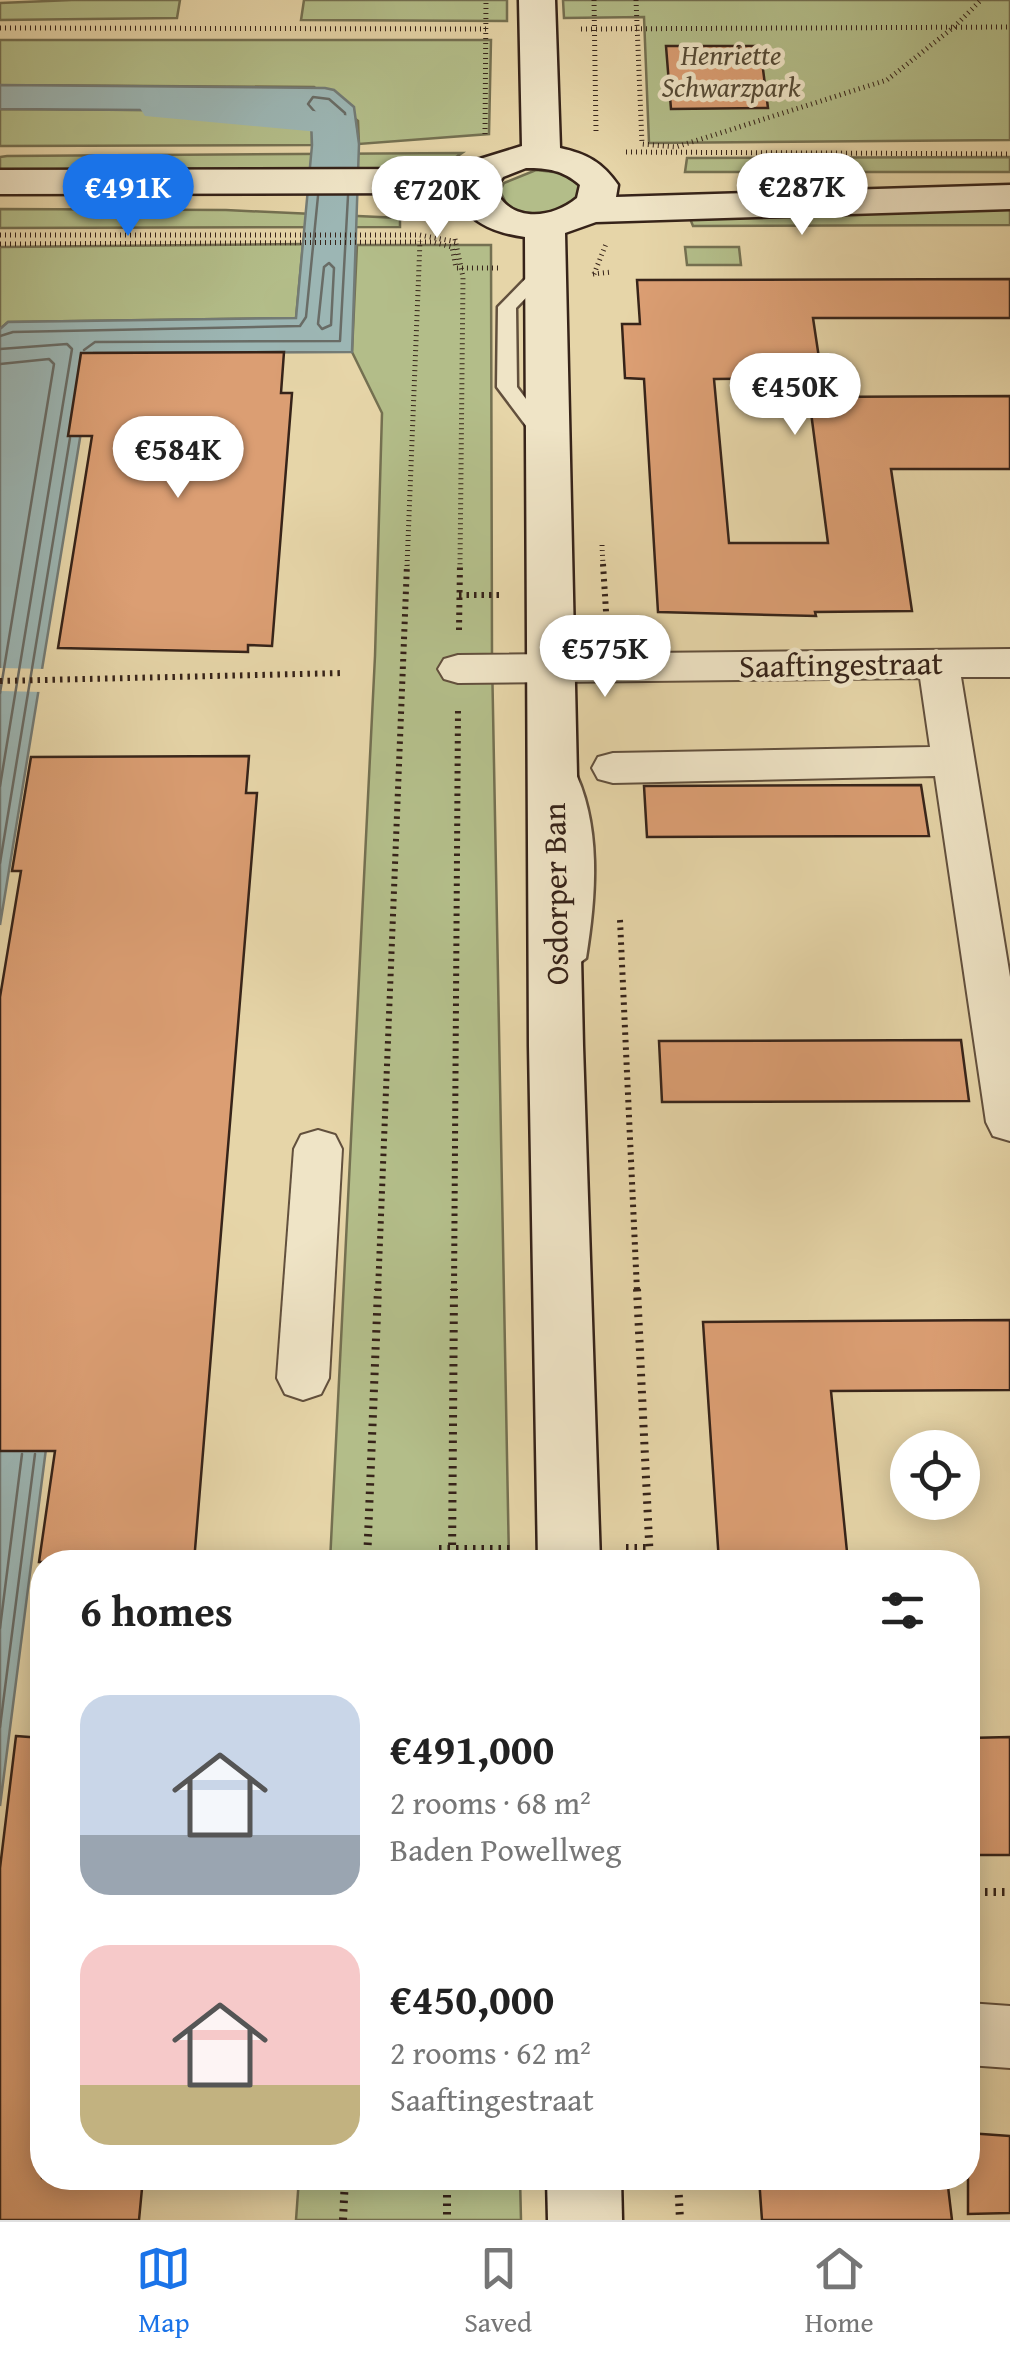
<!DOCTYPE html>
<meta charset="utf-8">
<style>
:root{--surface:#fff;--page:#f2f2f2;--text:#222;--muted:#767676;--line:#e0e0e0;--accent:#1a73e8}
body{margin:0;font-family:"Gentium Book Plus",serif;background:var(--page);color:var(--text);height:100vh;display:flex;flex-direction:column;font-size:38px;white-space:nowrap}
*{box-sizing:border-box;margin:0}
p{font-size:32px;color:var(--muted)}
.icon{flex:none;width:55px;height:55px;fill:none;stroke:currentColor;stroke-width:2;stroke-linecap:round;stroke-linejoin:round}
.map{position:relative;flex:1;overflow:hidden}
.panel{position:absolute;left:30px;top:1550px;width:950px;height:640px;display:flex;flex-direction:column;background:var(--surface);border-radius:40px;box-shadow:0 5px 25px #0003}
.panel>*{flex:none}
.fabs{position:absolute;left:890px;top:1430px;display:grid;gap:20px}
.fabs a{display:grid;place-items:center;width:90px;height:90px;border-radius:50%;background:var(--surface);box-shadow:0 5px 25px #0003;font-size:50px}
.price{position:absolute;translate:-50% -85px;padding:0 22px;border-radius:35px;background:#fff;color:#222;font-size:32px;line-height:65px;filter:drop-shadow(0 2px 5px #0008)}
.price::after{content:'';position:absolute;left:50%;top:60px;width:30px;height:22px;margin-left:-15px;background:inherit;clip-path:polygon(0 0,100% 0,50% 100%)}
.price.selected{background:var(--accent);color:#fff}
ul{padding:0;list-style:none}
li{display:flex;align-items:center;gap:30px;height:250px;padding:0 50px}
li span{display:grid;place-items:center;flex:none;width:280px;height:200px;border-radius:30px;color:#555}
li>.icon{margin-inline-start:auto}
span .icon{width:120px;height:120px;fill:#fffc;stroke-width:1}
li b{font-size:42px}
h2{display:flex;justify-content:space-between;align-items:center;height:120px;padding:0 50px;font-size:42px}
.dock{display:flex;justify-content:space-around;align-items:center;height:140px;border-top:2px solid var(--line);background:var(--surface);font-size:28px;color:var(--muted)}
.dock a{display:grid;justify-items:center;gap:5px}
.dock .selected{color:var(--accent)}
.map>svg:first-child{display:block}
</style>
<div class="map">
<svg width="1010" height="2220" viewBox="0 0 1010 2220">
<rect width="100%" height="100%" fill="#e6d5a8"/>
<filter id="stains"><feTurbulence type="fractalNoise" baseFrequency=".002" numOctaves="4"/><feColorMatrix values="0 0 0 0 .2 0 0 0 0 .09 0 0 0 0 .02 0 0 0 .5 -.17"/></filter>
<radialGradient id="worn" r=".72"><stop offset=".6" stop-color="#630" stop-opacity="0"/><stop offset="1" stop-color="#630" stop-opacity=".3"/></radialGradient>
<g fill="#b3bd89" stroke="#747051" stroke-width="2.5">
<polygon points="72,0 180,0 177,18 0,20 0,3"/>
<polygon points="304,0 507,0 507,21 301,20"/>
<polygon points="563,0 1010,0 1010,140 649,143 644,17 564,18"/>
<polygon points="0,40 491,40 489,134 359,144 358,121 314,87 0,85"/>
<polygon points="0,109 294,111 312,119 312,145 0,146"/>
<polygon points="462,153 433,173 0,174 0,157 7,156"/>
<polygon points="1010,157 1010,172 685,172 687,158"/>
<path d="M536,170l26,3 17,12 1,15c-25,14 -47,22 -73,5l-7,-14 4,-8z"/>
<polygon points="1010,202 1010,225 693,226 689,216"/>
<polygon points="0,209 226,210 400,218 400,227 0,228"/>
<polygon points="303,244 296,318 8,322 0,329 0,247"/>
<polygon points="357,245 491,245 492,657 509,1562 330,1562 375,656 382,413 352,352"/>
<polygon points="685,247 739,247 741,265 687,265"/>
<polygon points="299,2178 520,2178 521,2220 296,2220"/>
</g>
<g fill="#9cb6b4" stroke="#737b76" stroke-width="2.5">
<polygon points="0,85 325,88 334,90 354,107 359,144 352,352 94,353 0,925 0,329 8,322 296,318 312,145 311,119 294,111 0,109"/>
<polygon points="51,1410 0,1806 0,1411"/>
</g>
<polygon fill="#e6d5a8" points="0,668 47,669 43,692 0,691"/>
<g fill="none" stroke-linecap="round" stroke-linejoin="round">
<g stroke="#696c66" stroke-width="2.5">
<polyline points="320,167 321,119 308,104 313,97 329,99 345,113 349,167"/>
<polygon points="329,263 334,268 331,325 322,329 318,324 324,267"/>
<polyline points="0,336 13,332 300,326 306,317 318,196"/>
<polyline points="0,349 67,344 72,349 0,786"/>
<polyline points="84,350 95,342 340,341 348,196"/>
<polyline points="0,364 49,359 54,364 0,693"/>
<polyline points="0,863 70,438"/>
<polyline points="0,1628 22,1454"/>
<polyline points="0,1727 35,1454"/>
</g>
<path fill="#9cb6b4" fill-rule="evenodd" d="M158,97l67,2 126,17c9,14 5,48 -4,62l-13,3 -13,-3 -5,-8 3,-38 -174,-16 -5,-8 5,-8z"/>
</g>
<g fill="#db9e73" stroke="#362319" stroke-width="2.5">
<polygon points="666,46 760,46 768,108 671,109"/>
<polygon points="1010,279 1010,318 813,318 822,378 714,379 729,543 828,543 809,397 1010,396 1010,469 891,469 912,611 815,612 816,616 658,612 644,379 625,378 622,324 640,324 637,280"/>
<polygon points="284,352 281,393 292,393 272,646 248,645 248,652 58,648 92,436 68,436 81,353"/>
<polygon points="249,756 246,793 257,793 194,1562 39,1562 55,1451 0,1451 0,997 21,871 12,871 31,757"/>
<polygon points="921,785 929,836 647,837 644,786"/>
<polygon points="961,1040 969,1101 662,1102 659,1041"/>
<polygon points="1010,1320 1010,1390 831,1391 848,1562 719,1562 703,1322"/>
<polygon points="16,1736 42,1738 42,2178 143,2178 139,2220 0,2220 0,1868"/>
<polygon points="1010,1737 1010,1855 968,1855 968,1738"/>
<polygon points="968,2133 1010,2136 1010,2213 968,2214"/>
<polygon points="759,2178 947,2178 952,2220 762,2220"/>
</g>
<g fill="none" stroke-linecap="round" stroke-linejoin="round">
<g stroke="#62503d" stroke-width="5">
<g id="lane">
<polygon points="545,264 554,269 516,308 517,387 556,439 546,445 539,443 497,387 498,307 539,265"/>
<path d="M564,764l8,2c30,57 24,131 14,192l-12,9 -12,-9c11,-63 12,-125 -9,-186z"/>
</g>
</g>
<g stroke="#62503d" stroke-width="4">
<g id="street">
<polygon points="1010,649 1010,677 961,677 1010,977 1010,1141 993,1136 986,1122 935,776 613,783 598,779 592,768 598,757 613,753 930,747 920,678 458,683 444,679 438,669 444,659 458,655"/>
<polygon points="318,1130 335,1135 342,1149 329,1378 321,1394 303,1400 285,1394 277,1378 294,1149 301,1135"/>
<polygon points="968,2003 1010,2006 1010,2068 968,2065"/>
</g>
</g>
<g stroke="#362319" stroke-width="5">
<g id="secondary">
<path d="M519,0h36l5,148c27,6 42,14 58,37l-2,12 394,-12v24l-414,13 -31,11 18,813 17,516h-62l-9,-516 -4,-809c-30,-4 -65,-16 -67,-51l-31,7 -427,1v-24l427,-1 53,-10 42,-13zM526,168c22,0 37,2 54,17l-3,13c-25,21 -67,25 -82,-9l8,-12z"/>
<polygon points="547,2178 621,2178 622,2220 548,2220"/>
</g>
</g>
<g stroke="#362319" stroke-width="5" stroke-dasharray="1 4" stroke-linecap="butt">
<polyline points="594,0 596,132"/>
<polyline points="636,0 642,144 676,147 887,80 954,27 981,0"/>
<polyline points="0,28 489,29"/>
<polyline points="581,29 1010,27"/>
<polyline points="485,134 486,0"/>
<polyline points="626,152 1010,154"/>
<polyline points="0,235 420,235 457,242"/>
<polyline points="455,239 463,277 460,566"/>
<polyline points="0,244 433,242 452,247 456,268 501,268"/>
<polyline points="593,274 612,272"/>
<polyline points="594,274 606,244"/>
<polyline points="602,545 603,566"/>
<polyline points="407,566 420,241"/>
</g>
<g stroke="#362319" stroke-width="6" stroke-dasharray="2.5 5" stroke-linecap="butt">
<polyline points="603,564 607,627"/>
<polyline points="459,595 504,595"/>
<polyline points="459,630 460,564"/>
<polyline points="0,681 343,673"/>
<polyline points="620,920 637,1291"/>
<polyline points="378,1291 407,564"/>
<polyline points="454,1291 458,708"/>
</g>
<g stroke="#362319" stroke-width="8" stroke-dasharray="2.5 6" stroke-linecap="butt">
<polyline points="637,1289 650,1562"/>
<polyline points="626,1548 649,1548"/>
<polyline points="439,1549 513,1549"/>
<polyline points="367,1562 378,1289"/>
<polyline points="452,1562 454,1289"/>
<polyline points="968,1892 1010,1892"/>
<polyline points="447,2178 447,2220"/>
<polyline points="678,2178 680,2220"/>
<polyline points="343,2220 345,2178"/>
</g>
<use href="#lane" fill="#efe4c6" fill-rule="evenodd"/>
<use href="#street" fill="#efe4c6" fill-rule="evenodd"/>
<use href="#secondary" fill="#efe4c6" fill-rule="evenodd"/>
</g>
<g text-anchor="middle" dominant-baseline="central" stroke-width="9" stroke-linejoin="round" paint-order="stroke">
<g font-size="28" font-style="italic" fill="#554a35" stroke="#efe4c6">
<text x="731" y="54">Henriette<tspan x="731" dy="32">Schwarzpark</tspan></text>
</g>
<g font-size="32" fill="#362319" stroke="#efe4c6">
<text transform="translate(841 664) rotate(-1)">Saaftingestraat</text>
<text transform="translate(555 894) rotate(-91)">Osdorper Ban</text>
</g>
</g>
<rect width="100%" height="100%" filter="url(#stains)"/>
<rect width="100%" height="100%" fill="url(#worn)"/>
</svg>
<div class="fabs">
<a><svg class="icon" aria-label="locate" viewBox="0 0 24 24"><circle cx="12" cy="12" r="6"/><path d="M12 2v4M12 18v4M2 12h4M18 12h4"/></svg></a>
</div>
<b class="price" style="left:802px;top:238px">€287K</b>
<b class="price selected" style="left:128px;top:239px">€491K</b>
<b class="price" style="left:437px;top:241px">€720K</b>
<b class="price" style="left:795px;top:438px">€450K</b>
<b class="price" style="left:178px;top:501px">€584K</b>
<b class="price" style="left:605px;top:700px">€575K</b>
<section class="panel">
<h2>6 homes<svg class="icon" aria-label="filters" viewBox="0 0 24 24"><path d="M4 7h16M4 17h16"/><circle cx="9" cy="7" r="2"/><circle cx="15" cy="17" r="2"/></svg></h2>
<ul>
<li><span style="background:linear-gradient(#c9d6e8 70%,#9aa5b1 0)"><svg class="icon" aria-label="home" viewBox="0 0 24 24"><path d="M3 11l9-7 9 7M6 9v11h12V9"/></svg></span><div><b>€491,000</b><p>2 rooms · 68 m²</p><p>Baden Powellweg</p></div></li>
<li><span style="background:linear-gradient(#f6c9c9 70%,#c2b280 0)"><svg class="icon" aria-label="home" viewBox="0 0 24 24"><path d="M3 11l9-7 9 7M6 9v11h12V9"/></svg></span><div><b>€450,000</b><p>2 rooms · 62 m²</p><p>Saaftingestraat</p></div></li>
</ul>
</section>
</div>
<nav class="dock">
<a class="selected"><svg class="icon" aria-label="map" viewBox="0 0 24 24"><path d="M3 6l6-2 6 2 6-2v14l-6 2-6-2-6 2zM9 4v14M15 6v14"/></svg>Map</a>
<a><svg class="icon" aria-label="saved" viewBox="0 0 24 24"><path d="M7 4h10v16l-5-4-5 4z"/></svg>Saved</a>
<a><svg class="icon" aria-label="home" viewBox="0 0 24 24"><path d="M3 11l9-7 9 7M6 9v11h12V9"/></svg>Home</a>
</nav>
